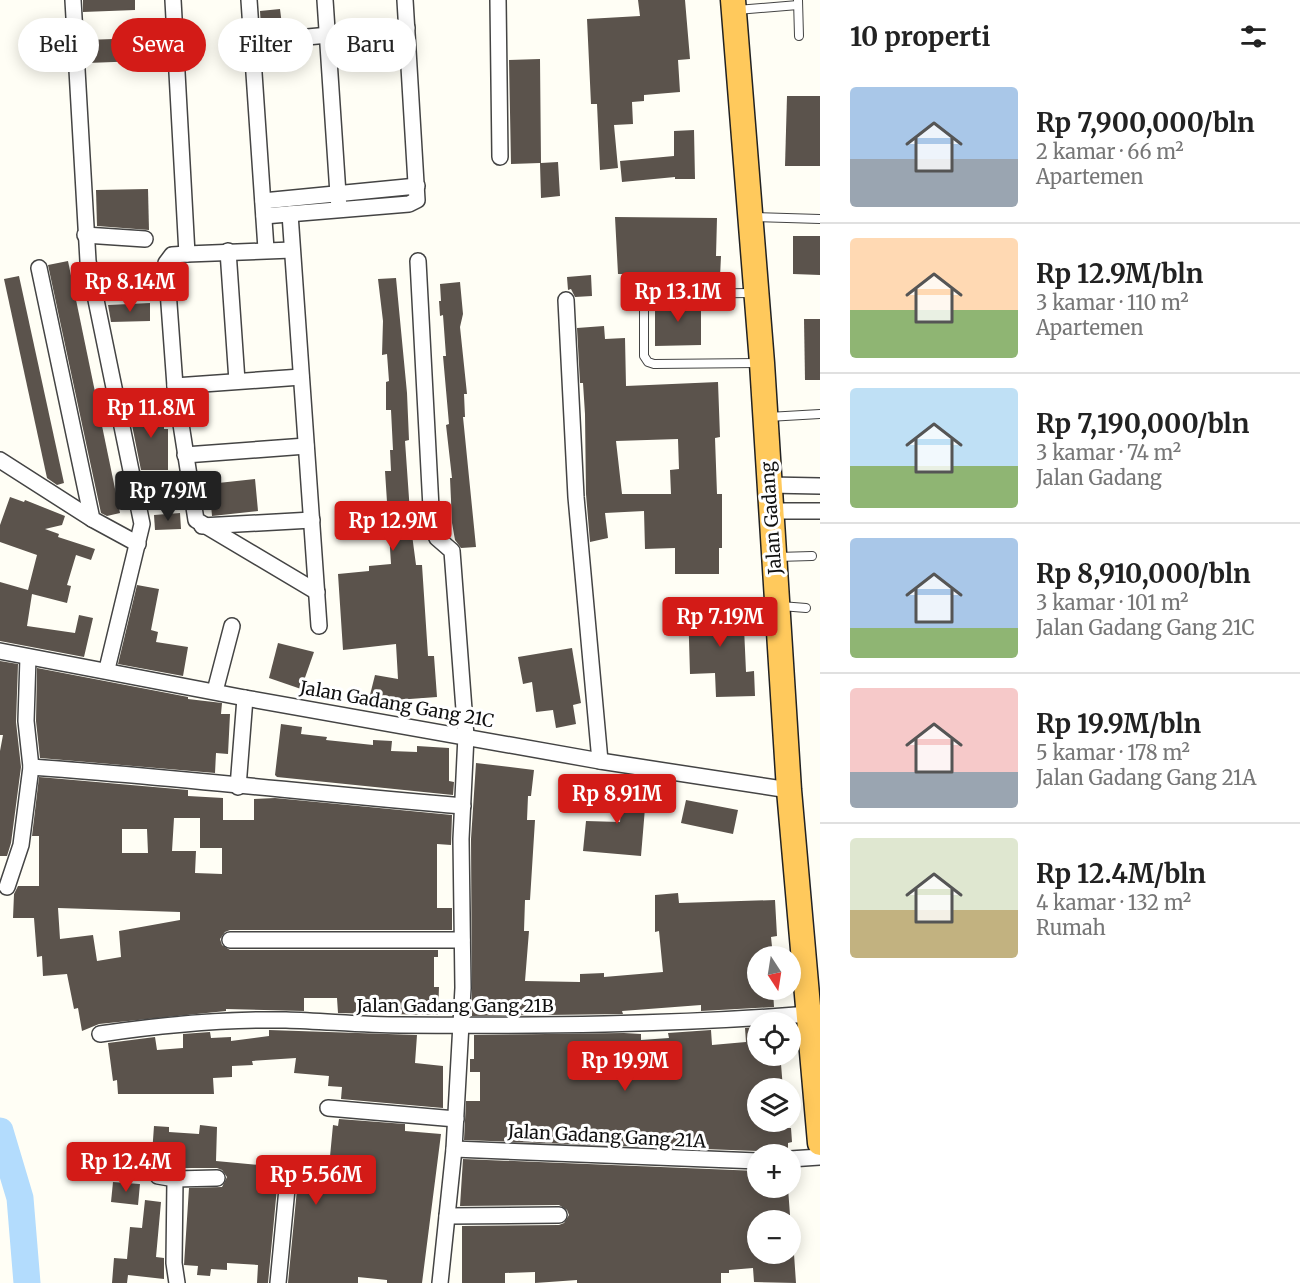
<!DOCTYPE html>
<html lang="id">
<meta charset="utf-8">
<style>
:root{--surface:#fff;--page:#f6f6f6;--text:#222;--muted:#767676;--line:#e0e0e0;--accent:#d31b17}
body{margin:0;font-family:Merriweather,serif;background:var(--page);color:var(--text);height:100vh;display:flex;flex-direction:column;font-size:22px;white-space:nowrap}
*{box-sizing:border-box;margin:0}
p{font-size:20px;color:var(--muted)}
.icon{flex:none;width:33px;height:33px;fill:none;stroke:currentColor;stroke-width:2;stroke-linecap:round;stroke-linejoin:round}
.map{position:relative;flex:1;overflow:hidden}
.panel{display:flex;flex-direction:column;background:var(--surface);width:480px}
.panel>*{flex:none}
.top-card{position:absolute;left:18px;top:18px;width:570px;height:54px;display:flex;gap:12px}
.needle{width:39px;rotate:168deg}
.buttons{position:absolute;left:747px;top:946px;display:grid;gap:12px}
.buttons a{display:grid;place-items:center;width:54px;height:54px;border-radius:50%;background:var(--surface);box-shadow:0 3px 15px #0003;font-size:30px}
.price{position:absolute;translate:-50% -51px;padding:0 14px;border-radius:6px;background:var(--accent);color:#fff;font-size:20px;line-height:39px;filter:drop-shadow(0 2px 3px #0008)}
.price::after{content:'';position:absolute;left:50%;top:36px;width:18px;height:14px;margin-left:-9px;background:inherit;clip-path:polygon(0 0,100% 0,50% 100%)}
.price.current{background:#222;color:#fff}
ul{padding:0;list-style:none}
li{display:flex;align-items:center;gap:18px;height:150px;padding:0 30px}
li+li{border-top:2px solid var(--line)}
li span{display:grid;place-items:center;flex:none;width:168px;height:120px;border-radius:6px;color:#555}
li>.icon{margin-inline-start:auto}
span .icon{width:72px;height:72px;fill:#fffc;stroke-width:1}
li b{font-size:26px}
h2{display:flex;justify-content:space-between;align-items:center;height:72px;padding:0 30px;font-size:26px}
.pill{padding:0 21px;border-radius:27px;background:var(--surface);box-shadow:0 3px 15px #0003;font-size:21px;line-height:54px}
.pill.current{background:var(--accent);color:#fff}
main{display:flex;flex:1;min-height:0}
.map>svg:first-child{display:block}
</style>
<main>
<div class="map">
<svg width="820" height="1283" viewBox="0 0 820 1283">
<rect width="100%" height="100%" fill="#fffef5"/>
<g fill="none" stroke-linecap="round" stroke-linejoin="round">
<polyline stroke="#b3dcfd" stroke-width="27" points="0,1131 20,1198 27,1283"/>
</g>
<g fill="#5b534c" fill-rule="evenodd">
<polygon points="83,0 135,0 135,10 83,12"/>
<polygon points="638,0 685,0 690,59 678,60 680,92 644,95 644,101 632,102 633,124 614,125 618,168 600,170 597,104 591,104 587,19 640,16"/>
<polygon points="280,9 282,25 261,28 260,11"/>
<polygon points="140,38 141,61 87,63 86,40"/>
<polygon points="540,59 541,163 558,162 560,196 541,198 540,163 511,164 509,60"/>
<polygon points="787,96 820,96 820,166 785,166"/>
<polygon points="694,130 695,179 675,179 675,177 622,182 620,161 674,156 674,131"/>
<polygon points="148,189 149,230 97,226 96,190"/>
<polygon points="615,217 717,218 716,256 721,256 720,277 618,274"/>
<polygon points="793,236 820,236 820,275 793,274"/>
<polygon points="68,261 120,513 107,516 101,513 48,265"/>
<polygon points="591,275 592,296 575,297 571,289 568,290 567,277"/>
<polygon points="19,276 64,483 57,485 47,478 4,279"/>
<polygon points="396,278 407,393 409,440 405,441 411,527 416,565 422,565 428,656 434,656 437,697 396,700 370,695 375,675 398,679 396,644 343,650 338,574 369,571 369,566 391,564 385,471 391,471 390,450 393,450 391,410 386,410 386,382 389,381 387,354 382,355 383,321 378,279"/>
<polygon points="460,282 463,314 460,327 467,394 464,394 465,417 463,417 476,547 461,548 455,540 452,523 450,478 452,478 446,425 449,424 443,356 446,356 443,315 440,316 439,301 441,301 440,284"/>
<polygon points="655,300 701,300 701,345 655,346"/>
<polygon points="150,303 150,321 111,322 108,305"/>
<polygon points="804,319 820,319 820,380 805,380"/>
<path d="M604,326l1,13 20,-1 1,48 92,-4 2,55 -5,1 2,56h5v54h-3v26h-44v-26l-30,1 -1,-38 -39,2 3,25 -18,4 -4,-48 -1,-80 -2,-31h-3l-3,-55zM678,439l1,30 -9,1 1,24h-49l-6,-53z"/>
<polygon points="129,410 164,410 164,429 168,429 168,470 141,470"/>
<polygon points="255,479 258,511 212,516 209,484"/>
<polygon points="10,497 24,502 25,500 65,516 62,525 45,529 59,534 58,537 95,549 91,560 76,555 67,585 71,586 67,603 32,594 27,626 75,633 79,615 93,618 84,657 0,641 0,582 28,590 37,555 0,542 0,525"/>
<polygon points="180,513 181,529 155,530 154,515"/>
<polygon points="137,585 159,589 151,630 158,632 156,642 188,647 183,676 118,664"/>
<polygon points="743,605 746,672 754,671 755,696 716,697 715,673 690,674 688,606"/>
<polygon points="278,643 314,652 301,689 269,678"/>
<polygon points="572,648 581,703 573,705 576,724 556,728 553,710 536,712 532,682 523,684 518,657"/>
<polygon points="0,661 18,664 16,722 21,767 11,843 7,856 0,856 0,751 3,735 0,735"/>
<polygon points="37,668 188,697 188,699 222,703 221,714 230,714 228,754 216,753 215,773 40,758 36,721"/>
<polygon points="281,724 302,727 301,734 327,737 326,740 373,745 373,740 392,741 391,751 417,752 417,746 449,748 449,781 454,782 453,795 277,777 275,775"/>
<polygon points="476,763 534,770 531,796 528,796 527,820 535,820 530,900 525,900 524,931 529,931 525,981 580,982 580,974 604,973 604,977 663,972 659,931 655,932 655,895 678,893 679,903 775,900 777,936 771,937 773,956 758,957 758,990 773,990 774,1007 701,1011 701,1005 622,1011 623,1014 472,1016 471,839"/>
<path d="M39,777l149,13v6l35,2v22h31v-21l21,-1 177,17 -1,30 -14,-1v64h15v22h-222l-5,2 -5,7 2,6 8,5h208v7h-4v30h5l-1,28 -100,-2 -1,-15h-33v13l-78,-2v2l-127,13 -17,7 -4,-23 -4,1 -7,-35 -24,2 -1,-20 -5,1 -3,-39h-21l1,-24 4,-8h21v-50h-7zM174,818h26v30h22v26l-27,-1 1,-22h-24zM122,829h25l1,24h-26zM58,908l122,4v8l-61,11 2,26 -24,4 -4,-26 -33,4z"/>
<polygon points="586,791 646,796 641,856 583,851 586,821 620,822 621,806 584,802"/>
<polygon points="686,800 738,810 733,834 681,823"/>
<polygon points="758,1027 758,1056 775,1056 776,1064 781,1064 783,1089 758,1089 758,1122 783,1122 783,1128 791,1128 792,1142 788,1143 788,1149 781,1155 765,1155 758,1151 464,1140 466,1101 480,1101 480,1072 470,1072 470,1059 474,1059 474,1035 624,1033 641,1034 641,1040 669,1038 668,1033 711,1030 712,1045 746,1042 745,1028"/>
<polygon points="269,1030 417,1035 415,1063 443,1066 443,1108 341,1099 342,1087 328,1086 329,1076 294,1073 296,1058 252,1061 253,1065 232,1066 232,1077 213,1078 214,1094 118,1094 117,1080 113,1081 108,1043 155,1037 157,1050 183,1048 183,1034 210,1032 211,1038 231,1037 231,1041 269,1036"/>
<polygon points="339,1119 405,1124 405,1131 441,1134 422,1283 387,1283 387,1280 358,1277 358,1283 288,1283 298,1179 294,1170 288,1168 280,1172 278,1177 268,1283 257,1283 258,1265 227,1263 227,1270 211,1269 210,1276 197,1275 198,1266 184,1265 189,1188 222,1187 227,1177 222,1170 217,1168 167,1168 168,1157 152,1154 154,1126 169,1127 169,1132 199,1134 200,1125 217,1127 216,1161 260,1165 261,1157 329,1167 333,1125 338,1126"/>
<polygon points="463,1159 758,1171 758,1189 788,1188 790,1215 777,1216 777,1221 758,1221 758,1254 794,1254 796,1283 754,1282 753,1268 729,1270 729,1273 721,1273 721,1283 577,1283 577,1280 535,1283 535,1272 505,1273 505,1283 462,1283 462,1226 559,1225 564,1223 569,1215 567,1210 559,1205 460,1206"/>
<polygon points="113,1182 140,1184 138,1205 111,1202"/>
<polygon points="145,1200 161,1202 156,1257 164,1258 164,1279 128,1275 127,1283 112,1283 114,1258 127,1259 130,1227 142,1228"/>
</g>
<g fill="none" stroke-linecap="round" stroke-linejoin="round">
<g stroke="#444" stroke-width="10">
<g id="service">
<polyline points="798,0 799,36"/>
<polyline points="737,10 798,5"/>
<polyline points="753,217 820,219"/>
<polyline points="752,293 650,294 644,302 644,356 648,362 654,364 758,363"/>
<polyline points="768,417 820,414"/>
<polyline points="777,557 812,556"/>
<polyline points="781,606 806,608"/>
</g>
</g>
<g stroke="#444" stroke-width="18">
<g id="minor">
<polyline points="73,0 88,261 142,524 107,669"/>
<polyline points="173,0 187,254 292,250"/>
<polyline points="249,0 266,249"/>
<polyline points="325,0 339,209"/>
<polyline points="498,0 500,157"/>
<polyline points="252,42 407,28"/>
<polyline points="263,201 417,186"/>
<polyline points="290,214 319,626"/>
<polyline points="264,216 409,204 417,200 405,0"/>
<polyline points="85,235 145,239"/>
<polyline points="228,251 237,381"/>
<polyline points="187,254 172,255 166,263 175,386 301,377"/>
<polyline points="418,261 432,527 437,538 452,551 466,736 461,839 463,988 454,1149 440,1283"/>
<polyline points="39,268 92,519 138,544"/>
<polyline points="566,300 576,497 600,761"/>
<polyline points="175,386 196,520 317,592"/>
<polyline points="185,455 306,446"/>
<polyline points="0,460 92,519"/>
<polyline points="769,485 820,486"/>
<polyline points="770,511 820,511"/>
<polyline points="202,526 312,520"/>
<polyline points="0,651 245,698 600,761 789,790"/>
<polyline points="215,691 232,626"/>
<path d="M31,767c144,10 288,27 432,39"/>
<polyline points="238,787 245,698"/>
<polyline points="7,887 21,845 31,767 26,721 28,657"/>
<polyline points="230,940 462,940"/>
<path d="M100,1034c61,-9 125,-15 186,-14 38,1 76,5 114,5 137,1 273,0 409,-11"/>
<polyline points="328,1108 456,1119"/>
<polyline points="454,1149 758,1161"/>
<polyline points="790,1159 820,1157"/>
<polyline points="153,1163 158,1176 175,1179 174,1263 177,1283"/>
<polyline points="175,1179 217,1178"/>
<polyline points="447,1216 559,1215"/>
<polyline points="278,1283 288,1178"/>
</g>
</g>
<g stroke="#222" stroke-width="27">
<polyline id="trunk" points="733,0 762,363 789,790 820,1143"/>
</g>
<use href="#service" stroke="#fff" stroke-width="8"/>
<use href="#minor" stroke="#fff" stroke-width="15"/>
<use href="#trunk" stroke="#ffc95c" stroke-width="24"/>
</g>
<g text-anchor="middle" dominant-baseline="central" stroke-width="6" stroke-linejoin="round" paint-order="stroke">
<g font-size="18" fill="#111" stroke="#fff">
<text transform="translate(771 518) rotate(-94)">Jalan Gadang</text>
<text transform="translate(397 704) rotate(10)">Jalan Gadang Gang 21C</text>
<text x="455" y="1005">Jalan Gadang Gang 21B</text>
<text transform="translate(607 1136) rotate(3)">Jalan Gadang Gang 21A</text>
</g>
</g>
</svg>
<div class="buttons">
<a><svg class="needle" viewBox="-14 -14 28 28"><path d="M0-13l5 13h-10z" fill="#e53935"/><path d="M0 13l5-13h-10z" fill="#767676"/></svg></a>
<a><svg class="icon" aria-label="locate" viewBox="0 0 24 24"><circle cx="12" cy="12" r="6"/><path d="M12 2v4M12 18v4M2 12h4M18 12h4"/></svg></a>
<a><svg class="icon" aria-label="layers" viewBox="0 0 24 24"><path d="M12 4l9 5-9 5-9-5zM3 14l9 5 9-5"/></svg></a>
<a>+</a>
<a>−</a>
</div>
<b class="price" style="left:130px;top:313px">Rp 8.14M</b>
<b class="price" style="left:678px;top:323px">Rp 13.1M</b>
<b class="price" style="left:151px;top:439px">Rp 11.8M</b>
<b class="price current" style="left:168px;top:522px">Rp 7.9M</b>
<b class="price" style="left:393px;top:552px">Rp 12.9M</b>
<b class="price" style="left:720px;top:648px">Rp 7.19M</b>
<b class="price" style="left:617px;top:825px">Rp 8.91M</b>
<b class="price" style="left:625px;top:1092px">Rp 19.9M</b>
<b class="price" style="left:126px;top:1193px">Rp 12.4M</b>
<b class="price" style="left:316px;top:1206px">Rp 5.56M</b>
<div class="top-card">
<a class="pill">Beli</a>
<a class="pill current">Sewa</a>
<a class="pill">Filter</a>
<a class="pill">Baru</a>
</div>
</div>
<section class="panel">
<h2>10 properti<svg class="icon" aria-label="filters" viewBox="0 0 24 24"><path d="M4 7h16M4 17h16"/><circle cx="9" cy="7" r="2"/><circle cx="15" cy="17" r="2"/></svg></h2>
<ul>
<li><span style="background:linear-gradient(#a9c7e8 60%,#9aa5b1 0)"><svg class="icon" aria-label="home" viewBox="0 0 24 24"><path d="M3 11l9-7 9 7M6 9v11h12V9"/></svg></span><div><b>Rp 7,900,000/bln</b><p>2 kamar · 66 m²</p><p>Apartemen</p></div></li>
<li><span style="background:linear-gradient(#ffd9b3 60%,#8fb573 0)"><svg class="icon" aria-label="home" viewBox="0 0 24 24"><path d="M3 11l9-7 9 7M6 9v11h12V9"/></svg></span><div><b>Rp 12.9M/bln</b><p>3 kamar · 110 m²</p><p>Apartemen</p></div></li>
<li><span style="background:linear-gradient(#bfe0f5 65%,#8fb573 0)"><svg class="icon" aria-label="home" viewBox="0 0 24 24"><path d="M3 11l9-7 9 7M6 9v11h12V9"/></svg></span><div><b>Rp 7,190,000/bln</b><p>3 kamar · 74 m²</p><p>Jalan Gadang</p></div></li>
<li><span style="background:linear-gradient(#a9c7e8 75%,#8fb573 0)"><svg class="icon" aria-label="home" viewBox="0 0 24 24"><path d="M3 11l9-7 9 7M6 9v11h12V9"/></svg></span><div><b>Rp 8,910,000/bln</b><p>3 kamar · 101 m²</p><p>Jalan Gadang Gang 21C</p></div></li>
<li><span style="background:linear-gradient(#f6c9c9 70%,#9aa5b1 0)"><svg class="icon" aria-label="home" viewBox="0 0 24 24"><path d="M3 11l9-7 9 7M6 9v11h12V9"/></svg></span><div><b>Rp 19.9M/bln</b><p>5 kamar · 178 m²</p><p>Jalan Gadang Gang 21A</p></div></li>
<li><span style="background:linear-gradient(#dfe7d0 60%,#c2b280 0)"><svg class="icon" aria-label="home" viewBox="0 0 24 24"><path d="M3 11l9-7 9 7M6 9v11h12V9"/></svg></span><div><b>Rp 12.4M/bln</b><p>4 kamar · 132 m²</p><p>Rumah</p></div></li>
</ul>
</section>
</main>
